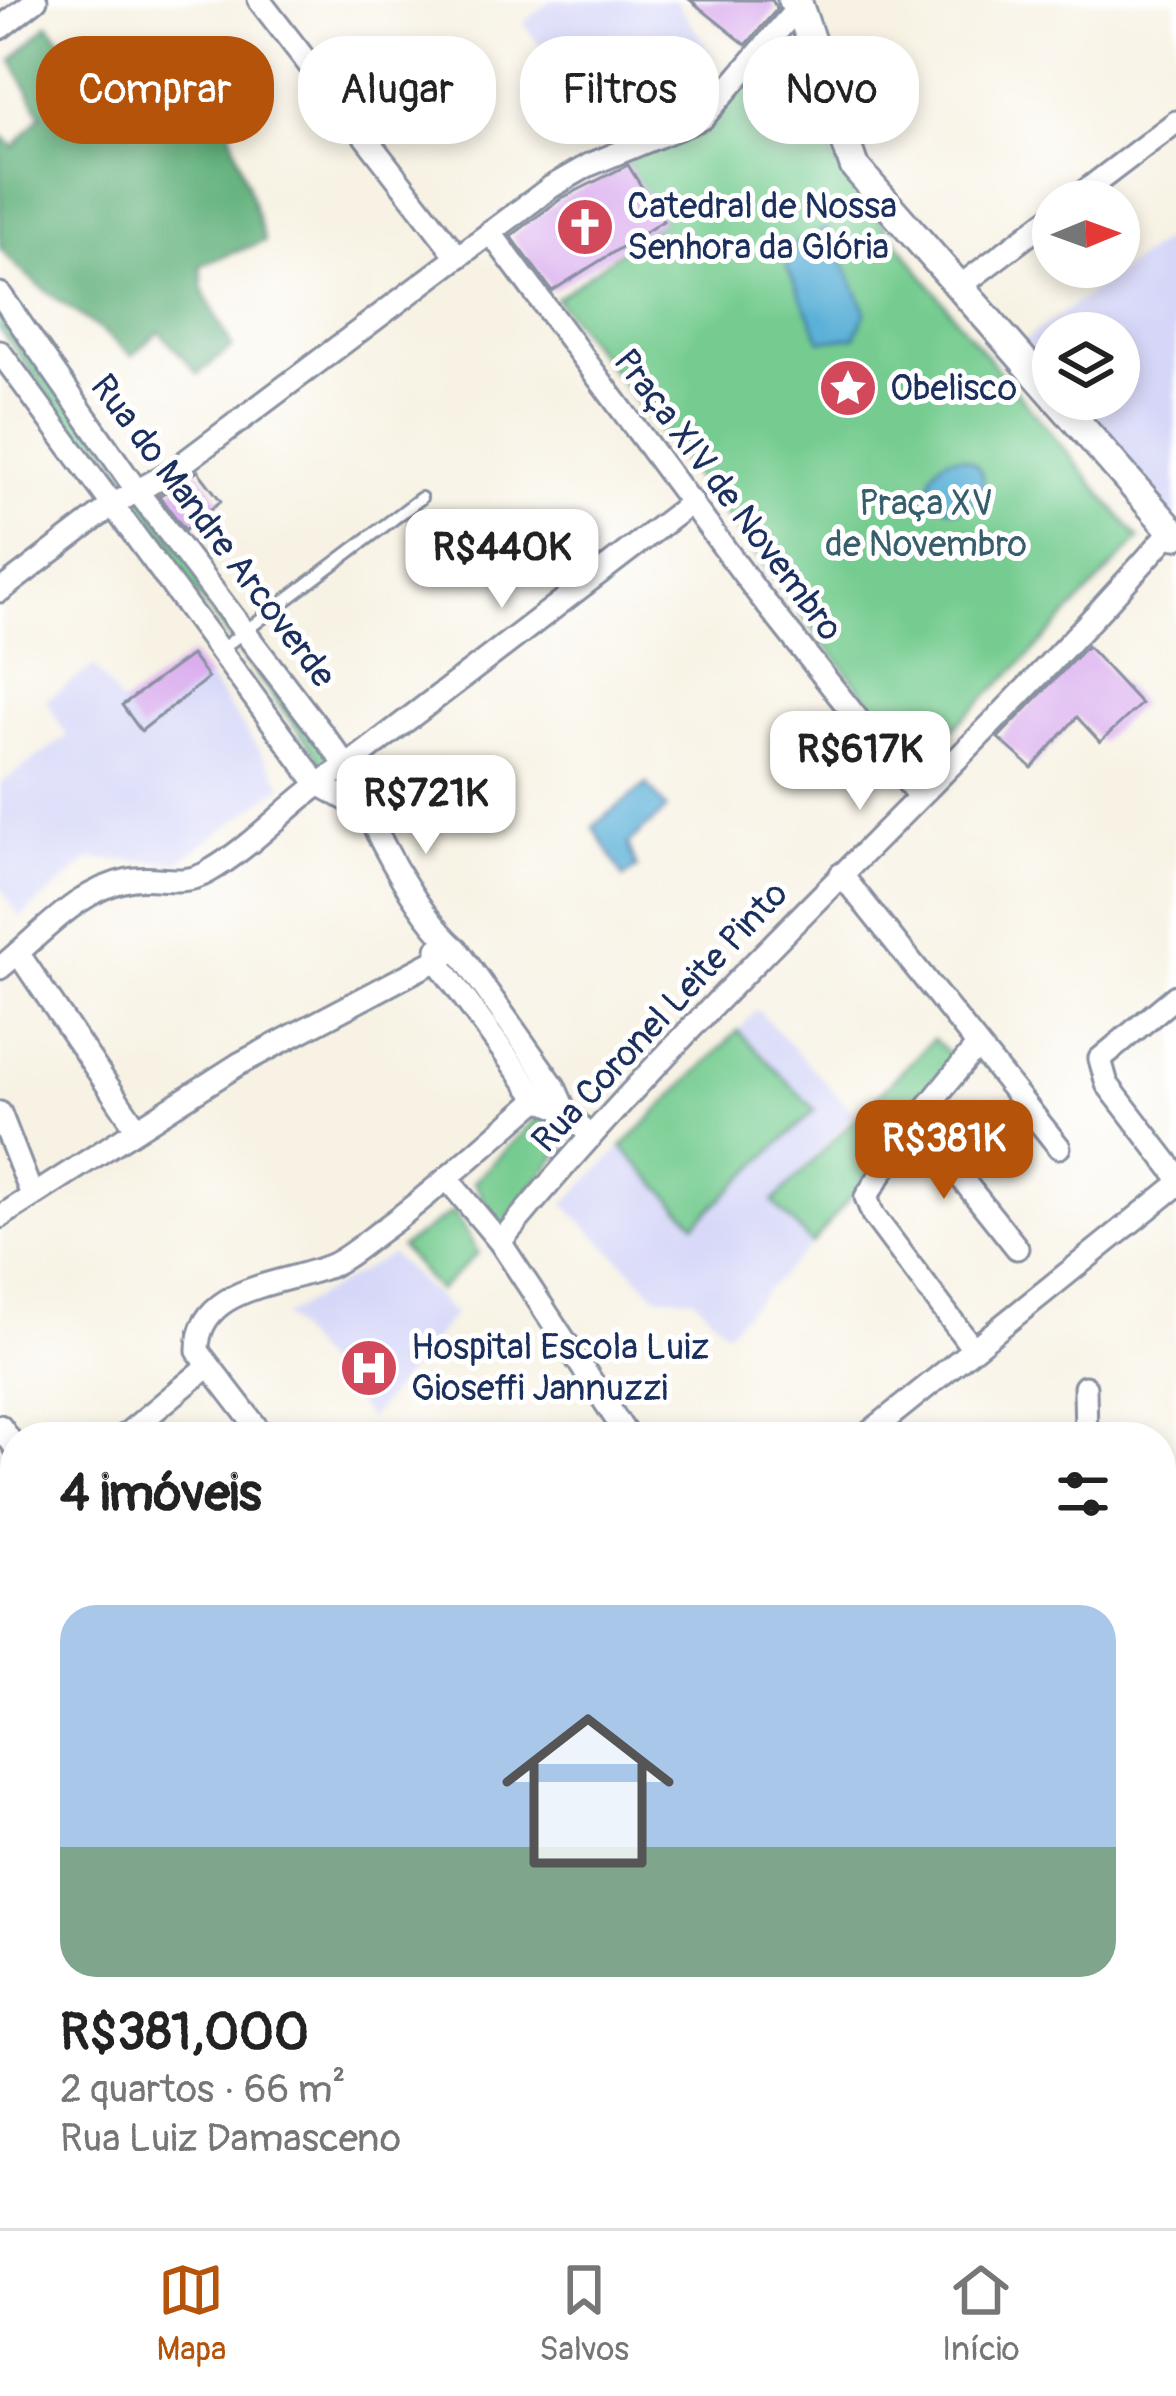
<!DOCTYPE html>
<html lang="pt">
<meta charset="utf-8">
<style>
:root{--surface:#fff;--page:#f6f6f6;--text:#222;--muted:#767676;--line:#e0e0e0;--accent:#b45309}
body{margin:0;font-family:Pangolin,sans-serif;background:var(--page);color:var(--text);height:100vh;display:flex;flex-direction:column;font-size:45px;white-space:nowrap}
*{box-sizing:border-box;margin:0}
p{font-size:39px;color:var(--muted)}
.icon{flex:none;width:66px;height:66px;fill:none;stroke:currentColor;stroke-width:2;stroke-linecap:round;stroke-linejoin:round}
.map{position:relative;flex:1;overflow:hidden}
.panel{position:absolute;left:0px;top:1422px;width:1176px;height:807px;display:flex;flex-direction:column;background:var(--surface);border-radius:48px 48px 0 0;box-shadow:0 6px 18px #0003}
.panel>*{flex:none}
.banner{position:absolute;left:36px;top:36px;width:1104px;height:108px;display:flex;gap:24px}
.needle{width:78px;rotate:89deg}
.controls{position:absolute;left:1032px;top:180px;display:grid;gap:24px}
.controls a{display:grid;place-items:center;width:108px;height:108px;border-radius:50%;background:var(--surface);box-shadow:0 6px 18px #0003;font-size:60px}
.price{position:absolute;translate:-50% -102px;padding:0 27px;border-radius:24px;background:#fff;color:#222;font-size:39px;line-height:78px;filter:drop-shadow(0 3px 6px #0008)}
.price::after{content:'';position:absolute;left:50%;top:72px;width:36px;height:27px;margin-left:-18px;background:inherit;clip-path:polygon(0 0,100% 0,50% 100%)}
.price.selected{background:var(--accent);color:#fff}
ul{padding:0;list-style:none}
li{display:grid;align-content:center;gap:24px;height:636px;padding:0 60px}
li span{display:grid;place-items:center;height:372px;border-radius:36px;color:#555}
li>.icon{margin-inline-start:auto}
span .icon{width:216px;height:216px;fill:#fffc;stroke-width:1}
li b{font-size:51px}
h2{display:flex;justify-content:space-between;align-items:center;height:144px;padding:0 60px;font-size:51px}
.pill{padding:0 42px;border-radius:48px;background:var(--surface);box-shadow:0 6px 18px #0003;font-size:42px;line-height:108px}
.pill.selected{background:var(--accent);color:#fff}
.dock{display:flex;justify-content:space-around;align-items:center;height:168px;border-top:3px solid var(--line);background:var(--surface);font-size:33px;color:var(--muted)}
.dock a{display:grid;justify-items:center;gap:6px}
.dock .selected{color:var(--accent)}
.map>svg:first-child{display:block}
</style>
<div class="map">
<svg width="1176" height="2228" viewBox="0 0 1176 2228">
<rect width="100%" height="100%" fill="#fff"/>
<filter id="ink" filterUnits="userSpaceOnUse"><feTurbulence type="fractalNoise" baseFrequency=".00833" numOctaves="2"/><feDisplacementMap in="SourceGraphic" scale="24" xChannelSelector="R" yChannelSelector="G"/><feConvolveMatrix kernelMatrix="1 2 1 2 8 2 1 2 1" color-interpolation-filters="sRGB"/></filter>
<filter id="wash" filterUnits="userSpaceOnUse"><feTurbulence type="fractalNoise" baseFrequency=".004" numOctaves="4" result="noise"/><feDisplacementMap in="SourceGraphic" scale="48" xChannelSelector="R" yChannelSelector="G"/><feGaussianBlur stdDeviation="2.7" result="paint"/><feColorMatrix in="noise" values="0 0 0 0 0 0 0 0 0 0 0 0 0 0 0 0 0 1.4 0 .05"/><feComposite in="paint" operator="in"/></filter>
<g filter="url(#wash)">
<rect width="100%" height="100%" fill="#f7f2e3"/>
<g fill="#d6d7f8">
<polygon points="551,0 675,0 716,60 602,138 524,23"/>
<polygon points="1176,231 1176,514 1171,518 1070,399 1119,399 1119,333 1053,333 1053,379 1022,342"/>
<polygon points="94,666 141,731 208,678 284,785 179,862 90,859 20,918 0,886 0,784 67,736 46,700"/>
<polygon points="757,1009 854,1113 773,1201 812,1244 726,1332 693,1297 657,1296 564,1204 622,1147 695,1224 815,1110 738,1031"/>
<polygon points="391,1254 454,1314 369,1419 284,1316"/>
</g>
<g fill="#76cc90" stroke="#487e77" stroke-width="3">
<polygon points="785,38 833,157 961,325 1139,539 1025,660 917,762 556,299 662,221 624,159 705,121"/>
<polygon points="0,304 342,764 329,772 0,329"/>
<polygon points="738,1031 815,1110 695,1224 622,1147"/>
<polygon points="933,1039 959,1063 812,1244 773,1202"/>
<polygon points="549,1106 574,1133 501,1230 474,1182"/>
<polygon points="454,1211 478,1253 438,1291 401,1247"/>
</g>
<path fill="#60b07a" stroke="#3e706c" stroke-width="3" d="M48,24l37,44 46,-7 98,66 36,114 -64,24 2,25 29,57 -34,27 -39,-43 -27,25c-47,-43 -90,-59 -132,-108v-114l14,13 27,-32 -29,-55z"/>
<g fill="#5bb1d8" stroke="#3b709b" stroke-width="3">
<polygon points="827,228 866,311 855,337 821,341 787,267 795,243"/>
<circle cx="957" cy="483" r="26"/>
<polygon points="647,784 667,809 628,844 637,868 624,878 593,826"/>
</g>
<g id="blocks">
<g fill="#daadee">
<polygon points="690,0 772,0 777,9 746,45"/>
<polygon points="628,165 663,221 552,291 511,236 562,198"/>
<polygon points="198,471 221,501 185,530 159,496"/>
<polygon points="1087,646 1141,704 1100,742 1077,717 1032,768 998,738"/>
<polygon points="191,655 208,678 141,731 122,705"/>
</g>
</g>
</g>
<g filter="url(#ink)">
<use href="#blocks" fill-opacity="0" stroke="#8990a0" stroke-width="3"/>
<g fill="none" stroke-linecap="round" stroke-linejoin="round">
<g stroke="#8990a0" stroke-width="16">
<polyline id="service" points="220,650 421,498"/>
</g>
<g stroke="#8990a0" stroke-width="27">
<g id="minor">
<polyline points="259,0 458,257"/>
<polyline points="0,28 36,0"/>
<polyline points="1072,201 1176,122"/>
<polyline points="490,232 757,592 917,794"/>
<polyline points="959,287 1053,216"/>
<path d="M0,294l137,197 210,275c23,56 64,143 110,183l97,137 11,25"/>
<polyline points="0,352 317,783 365,810"/>
<polyline points="0,591 114,504 174,470 551,187 589,165 703,118 799,6"/>
<polyline points="841,874 1059,1147"/>
<polyline points="438,949 438,962 538,1099 565,1111 589,1134"/>
<polyline points="18,953 135,1126"/>
<path d="M0,968c39,-31 77,-78 128,-88 28,-6 53,8 80,-8 51,-29 87,-77 139,-106l345,-264"/>
<polyline points="1176,996 1100,1059 1107,1084 1176,1174"/>
<polyline points="0,1113 32,1195"/>
<polyline points="916,1121 1017,1248"/>
<polyline points="449,1181 500,1242 628,1437"/>
<polyline points="0,1217 239,1064 457,949"/>
<path d="M500,1242c208,-253 457,-466 672,-712"/>
<polyline points="971,1346 873,1215 866,1197 916,1121 977,1046"/>
<polyline points="1085,1387 1086,1437"/>
<polyline points="0,1426 15,1447"/>
<polyline points="123,1437 207,1367"/>
<path d="M264,1437l-66,-86c-1,-66 87,-66 134,-86 19,-9 36,-25 53,-37 60,-44 111,-95 169,-142"/>
<polyline points="864,1437 1176,1186"/>
<polyline points="0,1555 15,1541"/>
<polyline points="1161,1679 1176,1682"/>
<polyline points="1161,1802 1176,1774"/>
<polyline points="0,1815 15,1818"/>
<polyline points="1161,1868 1176,1876"/>
<polyline points="827,2228 838,2214"/>
</g>
</g>
<g stroke="#8990a0" stroke-width="33">
<g id="tertiary">
<polyline points="792,0 799,6 854,166 1053,394"/>
<polyline points="1057,399 1176,535"/>
</g>
</g>
<use href="#service" stroke="#fff" stroke-width="10"/>
<use href="#minor" stroke="#fff" stroke-width="21"/>
<use href="#tertiary" stroke="#fff" stroke-width="27"/>
</g>
</g>
<defs>
<g id="church-disc" transform="scale(3)"><circle r="9.5" fill="#d1495b" stroke="#fff"/><path d="M-1.2-6h2.4v3.5h3.3v2.4h-3.3V6h-2.4V-.1h-3.3v-2.4h3.3Z" fill="#fff"/></g>
<g id="sight-disc" transform="scale(3)"><circle r="9.5" fill="#d1495b" stroke="#fff"/><path d="M0-6L1.8-2.2L6-1.7L2.9 1.2L3.7 5.4L0 3.3L-3.7 5.4L-2.9 1.2L-6-1.7L-1.8-2.2Z" fill="#fff"/></g>
<g id="hospital-disc" transform="scale(3)"><circle r="9.5" fill="#d1495b" stroke="#fff"/><path d="M-5-5h3v3.5h4V-5h3V5h-3V1.5h-4V5h-3Z" fill="#fff"/></g>
</defs>
<g fill-rule="evenodd">
<use href="#church-disc" x="585" y="227"/>
<use href="#sight-disc" x="848" y="388"/>
<use href="#hospital-disc" x="369" y="1368"/>
</g>
<g text-anchor="middle" dominant-baseline="central" stroke-width="10" stroke-linejoin="round" paint-order="stroke">
<g font-size="36" fill="#1b2f5e" stroke="#fff" text-anchor="start">
<text x="627" y="206">Catedral de Nossa<tspan x="627" dy="41">Senhora da Glória</tspan></text>
<text x="890" y="388">Obelisco</text>
<text x="411" y="1347">Hospital Escola Luiz<tspan x="411" dy="41">Gioseffi Jannuzzi</tspan></text>
</g>
<g font-size="36" fill="#1b2f5e" stroke="#fff">
<text transform="translate(728 495) rotate(53)">Praça XIV de Novembro</text>
<text transform="translate(213 531) rotate(53)">Rua do Mandre Arcoverde</text>
<text transform="translate(660 1017) rotate(-47)">Rua Coronel Leite Pinto</text>
</g>
<g font-size="36" fill="#365e6d" stroke="#fff">
<text x="926" y="503">Praça XV<tspan x="926" dy="41">de Novembro</tspan></text>
</g>
</g>
</svg>
<div class="controls">
<a><svg class="needle" viewBox="-14 -14 28 28"><path d="M0-13l5 13h-10z" fill="#e53935"/><path d="M0 13l5-13h-10z" fill="#767676"/></svg></a>
<a><svg class="icon" aria-label="layers" viewBox="0 0 24 24"><path d="M12 4l9 5-9 5-9-5zM3 14l9 5 9-5"/></svg></a>
</div>
<b class="price" style="left:502px;top:611px">R$440K</b>
<b class="price" style="left:860px;top:813px">R$617K</b>
<b class="price" style="left:426px;top:857px">R$721K</b>
<b class="price selected" style="left:944px;top:1202px">R$381K</b>
<div class="banner">
<a class="pill selected">Comprar</a>
<a class="pill">Alugar</a>
<a class="pill">Filtros</a>
<a class="pill">Novo</a>
</div>
<section class="panel">
<h2>4 imóveis<svg class="icon" aria-label="filters" viewBox="0 0 24 24"><path d="M4 7h16M4 17h16"/><circle cx="9" cy="7" r="2"/><circle cx="15" cy="17" r="2"/></svg></h2>
<ul>
<li><span style="background:linear-gradient(#a9c7e8 65%,#7fa58c 0)"><svg class="icon" aria-label="home" viewBox="0 0 24 24"><path d="M3 11l9-7 9 7M6 9v11h12V9"/></svg></span><div><b>R$381,000</b><p>2 quartos · 66 m²</p><p>Rua Luiz Damasceno</p></div></li>
</ul>
</section>
</div>
<nav class="dock">
<a class="selected"><svg class="icon" aria-label="map" viewBox="0 0 24 24"><path d="M3 6l6-2 6 2 6-2v14l-6 2-6-2-6 2zM9 4v14M15 6v14"/></svg>Mapa</a>
<a><svg class="icon" aria-label="saved" viewBox="0 0 24 24"><path d="M7 4h10v16l-5-4-5 4z"/></svg>Salvos</a>
<a><svg class="icon" aria-label="home" viewBox="0 0 24 24"><path d="M3 11l9-7 9 7M6 9v11h12V9"/></svg>Início</a>
</nav>
